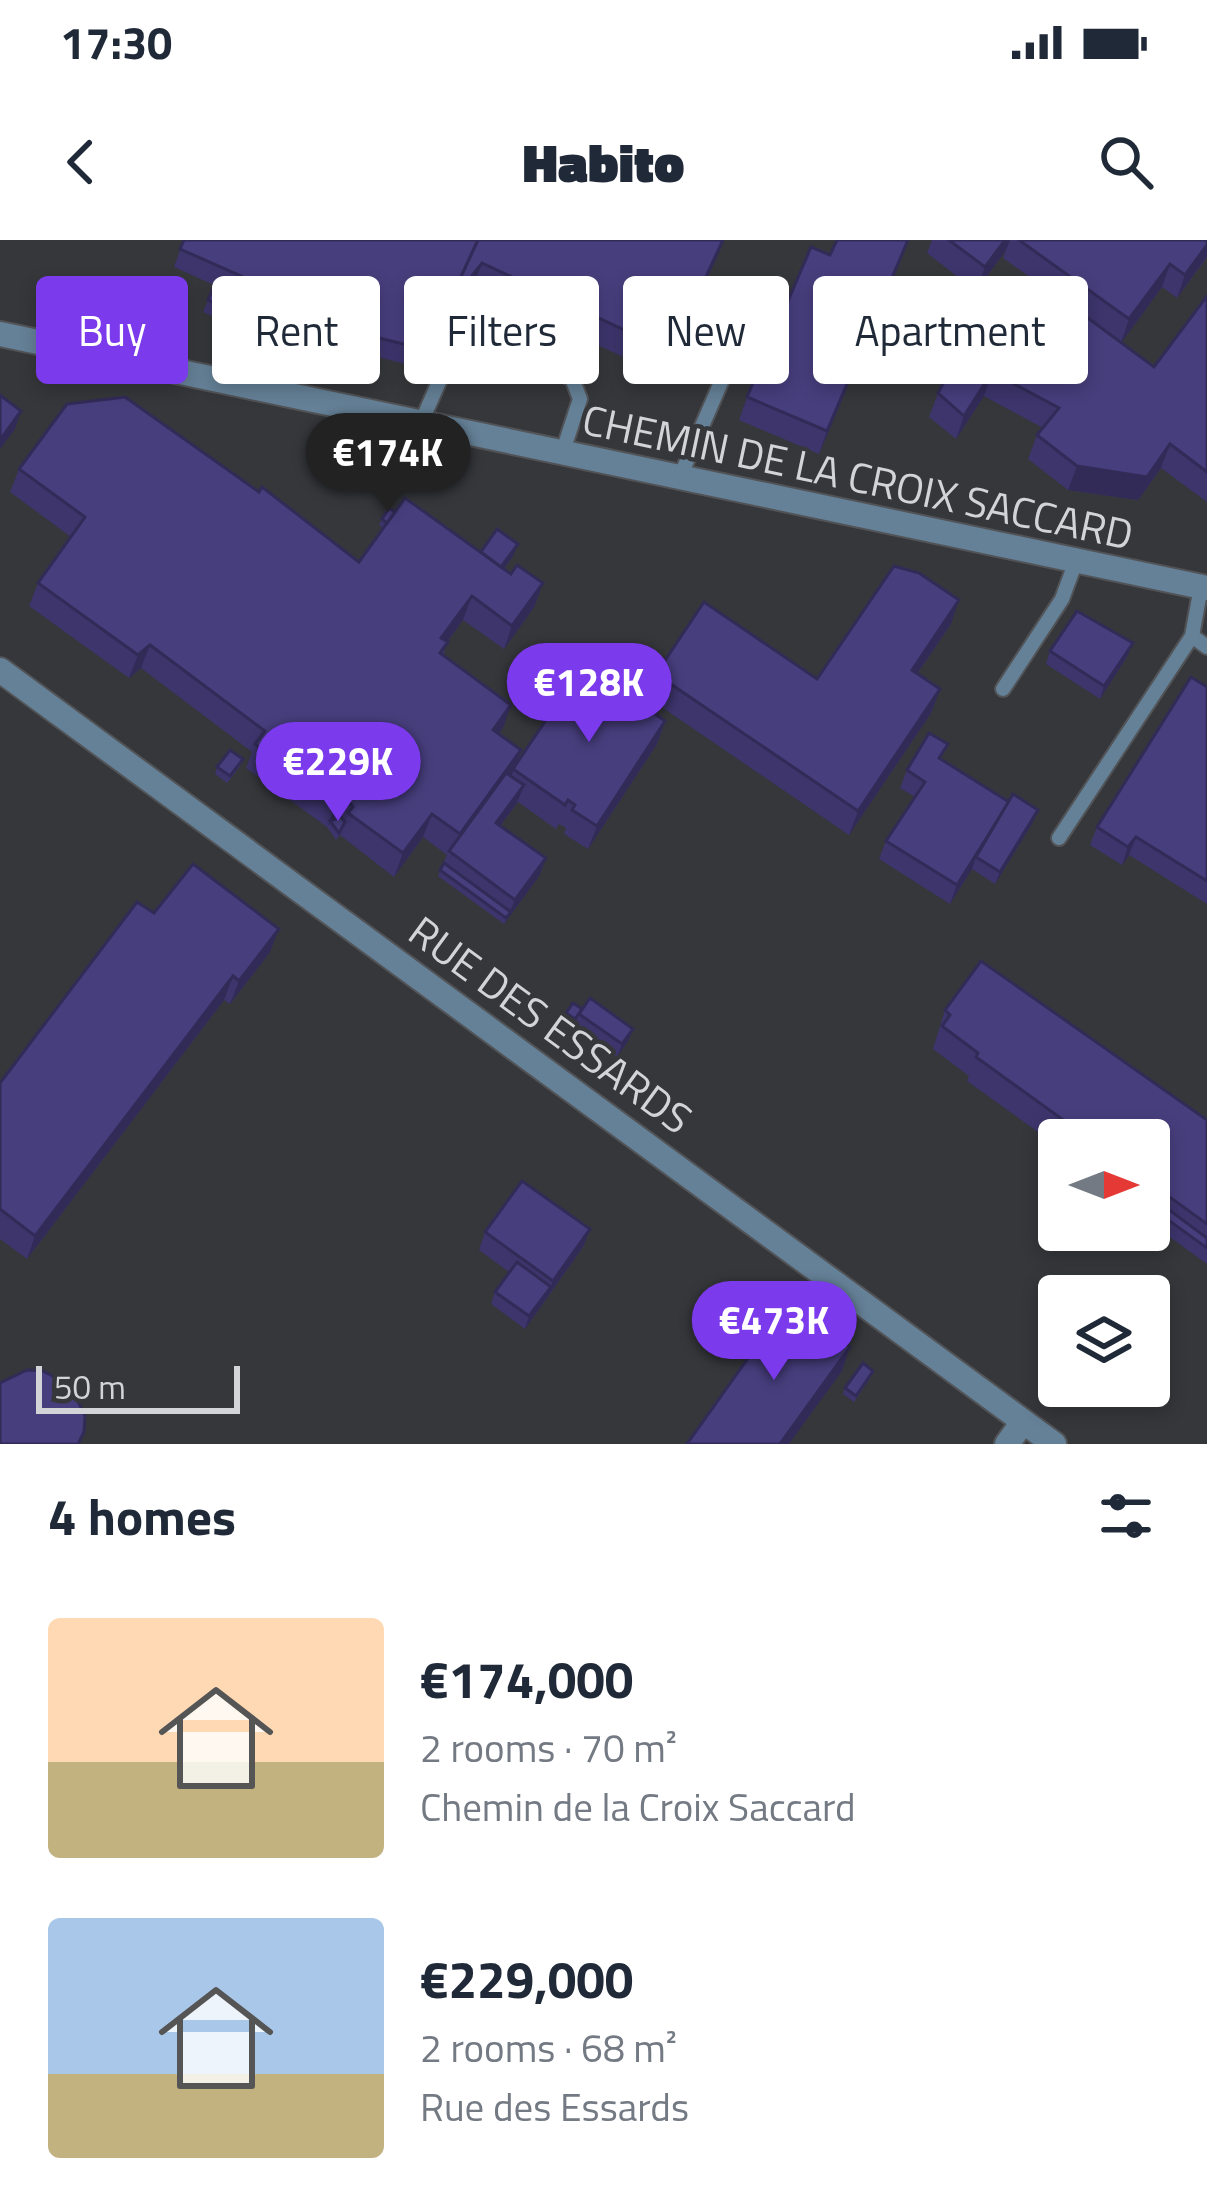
<!DOCTYPE html>
<meta charset="utf-8">
<style>
:root{--surface:#fff;--page:#f2f2f3;--text:#1f2937;--muted:#747a83;--accent:#7c3aed}
body{margin:0;font-family:"Titillium Web",sans-serif;background:var(--page);color:var(--text);height:100vh;display:flex;flex-direction:column;font-size:45px;white-space:nowrap}
*{box-sizing:border-box;margin:0}
p{font-size:39px;color:var(--muted)}
.icon{flex:none;width:66px;height:66px;fill:none;stroke:currentColor;stroke-width:2;stroke-linecap:round;stroke-linejoin:round}
.map{position:relative;height:1204px;overflow:hidden}
.side{display:flex;flex-direction:column;background:var(--surface);flex:1}
.side>*{flex:none}
.top-card{position:absolute;left:36px;top:36px;width:1137px;height:108px;display:flex;gap:24px}
.needle{width:78px;rotate:90deg}
.buttons{position:absolute;left:1038px;top:879px;display:grid;gap:24px}
.buttons a{display:grid;place-items:center;width:132px;height:132px;border-radius:12px;background:var(--surface);box-shadow:0 6px 18px #0003;font-size:60px}
.scale{position:absolute;left:36px;bottom:30px;width:204px;box-sizing:border-box;padding-left:12px;border:6px solid #d3d4d7;border-top:0;font-size:33px;line-height:42px;white-space:nowrap;color:#d3d4d7;-webkit-text-stroke:9px #35373b;paint-order:stroke}
.price{position:absolute;translate:-50% -102px;padding:0 27px;border-radius:42px;background:var(--accent);color:#fff;font-size:39px;line-height:78px;filter:drop-shadow(0 3px 6px #0008)}
.price::after{content:'';position:absolute;left:50%;top:72px;width:36px;height:27px;margin-left:-18px;background:inherit;clip-path:polygon(0 0,100% 0,50% 100%)}
.price.on{background:#222;color:#fff}
ul{padding:0;list-style:none}
li{display:flex;align-items:center;gap:36px;height:300px;padding:0 48px}
li span{display:grid;place-items:center;flex:none;width:336px;height:240px;border-radius:12px;color:#555}
li>.icon{margin-inline-start:auto}
span .icon{width:144px;height:144px;fill:#fffc;stroke-width:1}
li b{font-size:51px}
h2{display:flex;justify-content:space-between;align-items:center;height:144px;padding:0 48px;font-size:51px}
.chip{padding:0 42px;border-radius:12px;background:var(--surface);box-shadow:0 6px 18px #0003;font-size:42px;line-height:108px}
.chip.on{background:var(--accent);color:#fff}
.status{display:flex;justify-content:space-between;align-items:center;height:84px;padding:0 60px;background:var(--surface);direction:ltr}
.status svg{height:33px;fill:currentColor}
header{display:flex;justify-content:space-between;align-items:center;height:156px;padding:0 48px;background:var(--surface);font-size:54px;font-weight:800}
.map>svg:first-child{display:block}
</style>
<div class="status"><b>17:30</b><svg viewBox="0 0 49 12"><path d="M0 12V9h3v3zM5 12V6h3v6zM10 12V3h3v9zM15 12V0h3v12zM26 1h20v11H26zM47 4h2v5h-2z"/></svg></div>
<header><svg class="icon" aria-label="back" viewBox="0 0 24 24"><path d="M15 5l-7 7 7 7"/></svg>Habito<svg class="icon" aria-label="search" viewBox="0 0 24 24"><circle cx="10" cy="10" r="6"/><path d="M15 15l6 6"/></svg></header>
<div class="map">
<svg width="1207" height="1204" viewBox="0 0 1207 1204">
<rect width="100%" height="100%" fill="#35373b"/>
<g fill="none" stroke-linecap="round" stroke-linejoin="round">
<g stroke="#515357" stroke-width="18">
<g id="lane">
<polyline points="420,185 453,110 472,104 572,138 580,159 562,214"/>
<polyline points="679,239 746,85"/>
<polyline points="1192,396 1207,407"/>
<polyline points="1003,449 1062,359 1076,321"/>
<polyline points="1059,598 1192,396 1201,347"/>
</g>
</g>
<g stroke="#515357" stroke-width="28">
<g id="street">
<polyline points="0,94 1207,348"/>
<polyline points="0,430 1054,1204"/>
<polyline points="1007,1204 1023,1182"/>
</g>
</g>
<polyline stroke="#797b7f" stroke-width="4.5" stroke-dasharray="3 9" stroke-linecap="butt" points="880,91 946,120"/>
<use href="#lane" stroke="#658197" stroke-width="14"/>
<use href="#street" stroke="#658197" stroke-width="24"/>
</g>
<g fill="#3d356c">
<polygon points="184,0 717,17 662,135 473,47 438,93 421,128 374,116 369,130 357,125 362,111 263,67 251,93 203,72 208,60 224,53 225,50 174,27"/>
<polygon points="932,0 1207,0 1207,17 1177,58 1162,47 1121,103 1154,127 1207,56 1207,262 1161,228 1138,260 1068,250 1028,219 1037,195 1043,188 984,156 956,199 929,177 938,153 1022,58 1034,40 1003,18 1006,10 976,51 927,13"/>
<polygon points="830,15 900,22 819,214 739,180 747,157"/>
<polygon points="19,229 359,322 383,288 379,285 382,279 395,272 481,312 513,316 504,329 511,334 543,343 534,367 504,409 463,380 447,402 443,416 511,465 499,494 521,510 516,526 665,481 657,504 588,609 564,594 566,588 559,584 556,589 518,562 500,586 546,618 539,636 504,684 438,636 447,615 423,597 394,637 340,595 336,600 327,587 246,528 252,512 141,428 129,438 29,366 38,343 71,297 10,252"/>
<polygon points="951,384 917,434 940,449 931,473 849,595 647,457 656,434 817,439"/>
<polygon points="1050,411 1128,415 1100,459 1046,424"/>
<polygon points="1207,447 1207,664 1129,615 1122,625 1090,605 1097,587"/>
<polygon points="942,520 1033,582 995,644 972,629 950,664 879,619 886,601 915,557 900,548 907,530"/>
<polygon points="241,525 227,543 215,534 217,527"/>
<polygon points="270,712 230,764 224,760 27,1019 0,999 0,843"/>
<polygon points="582,769 633,789 628,801 617,817 575,786 578,778 573,785 564,779 566,773"/>
<polygon points="945,770 1207,880 1207,1024 1149,982 1149,900 1059,900 1059,907 967,841 969,836 933,809"/>
<polygon points="590,989 583,1007 525,1089 491,1064 495,1052 509,1032 479,1010 485,992"/>
<polygon points="871,1137 854,1162 843,1154 845,1148"/>
</g>
<g fill="#322b58">
<polygon points="724,0 717,17 662,135 671,112"/>
<polygon points="908,0 900,22 819,214 827,191"/>
<polygon points="1005,0 1010,0 1006,10 976,51 985,27"/>
<polygon points="1207,5 1207,16 1177,58 1185,35"/>
<polygon points="482,23 473,47 438,93 421,128 446,69"/>
<polygon points="1170,24 1162,47 1121,103 1129,79"/>
<polygon points="992,132 984,156 956,199 964,176"/>
<polygon points="21,171 15,189 0,209 0,200"/>
<polygon points="1170,204 1161,228 1138,260 1068,250 1077,226"/>
<polygon points="518,304 513,316 492,345 497,333"/>
<polygon points="543,343 534,367 504,409 512,386"/>
<polygon points="472,356 463,380 432,422 441,398"/>
<polygon points="959,360 951,384 903,454 912,430"/>
<polygon points="1133,403 1128,415 1100,459 1104,446"/>
<polygon points="150,405 141,428 129,438 138,415"/>
<polygon points="940,449 931,473 849,595 858,571"/>
<polygon points="511,465 503,488 485,513 493,490"/>
<polygon points="665,481 657,504 588,609 597,586"/>
<polygon points="521,510 511,537 451,618 460,594"/>
<polygon points="524,545 517,563 489,601 496,583"/>
<polygon points="347,559 339,583 330,581 327,587 336,564"/>
<polygon points="1009,562 976,617 972,629 950,664 957,645"/>
<polygon points="1038,570 1033,582 995,644 1000,632"/>
<polygon points="432,574 423,597 394,637 403,613"/>
<polygon points="1136,597 1129,615 1122,625 1128,607"/>
<polygon points="546,618 539,636 504,684 515,660"/>
<polygon points="279,689 270,712 230,764 239,741"/>
<polygon points="233,736 224,760 27,1019 35,996"/>
<polygon points="633,789 628,801 617,817 622,804"/>
<polygon points="590,989 583,1007 546,1059 553,1041"/>
<polygon points="551,1047 546,1059 525,1089 529,1076"/>
<polygon points="850,1107 842,1131 789,1204 780,1204"/>
</g>
<g fill="#473e7d" stroke="#322b58" stroke-width="3">
<polygon points="184,0 478,0 428,110 383,99 180,9"/>
<polygon points="478,0 723,0 671,112 482,23 446,69"/>
<polygon points="837,0 908,0 827,191 747,157 811,7 830,15"/>
<polygon points="949,0 1005,0 985,27"/>
<polygon points="1019,0 1207,0 1207,5 1185,35 1170,24 1129,79"/>
<polygon points="230,39 267,56 256,81 208,60 213,49 224,53"/>
<polygon points="1035,39 1154,127 1207,56 1207,232 1170,204 1147,237 1077,226 1037,195 1059,168 992,132 964,176 938,153 999,42 1022,58"/>
<polygon points="363,111 374,116 371,124 359,119"/>
<polygon points="0,155 21,171 0,200"/>
<polygon points="125,157 259,252 262,247 359,322 405,258 511,334 517,325 543,343 512,386 472,356 441,398 448,402 440,413 511,465 493,490 521,510 460,594 432,574 403,613 348,573 353,567 347,559 336,564 255,504 265,491 150,405 138,415 38,343 85,277 19,229 67,164"/>
<polygon points="389,268 395,272 387,283 382,279"/>
<polygon points="497,289 518,304 501,327 481,312"/>
<polygon points="894,326 919,333 959,360 912,430 940,449 858,571 656,434 704,362 817,439"/>
<polygon points="1077,371 1133,403 1104,446 1050,411"/>
<polygon points="583,425 665,481 597,586 572,570 575,565 568,560 565,565 513,529"/>
<polygon points="1191,437 1207,447 1207,641 1136,597 1128,607 1097,587"/>
<polygon points="929,493 948,504 939,518 1009,562 957,645 886,601 925,542 907,530"/>
<polygon points="230,510 243,519 230,536 217,527"/>
<polygon points="506,533 524,545 496,583 546,618 515,660 449,611"/>
<polygon points="1013,554 1038,570 1000,632 976,617"/>
<polygon points="341,577 345,582 339,593 330,581"/>
<polygon points="444,623 511,672 506,678 440,630"/>
<polygon points="193,624 279,689 239,741 233,736 35,996 0,969 0,843 137,662 154,673"/>
<polygon points="981,721 1207,880 1207,984 1149,942 1149,900 1091,900 976,817 978,813 942,786 950,775 945,770"/>
<polygon points="590,758 633,789 622,804 579,774"/>
<polygon points="573,763 582,769 575,779 566,773"/>
<polygon points="522,941 590,989 553,1041 485,992"/>
<polygon points="1149,955 1207,998 1207,1008 1149,966"/>
<polygon points="517,1022 551,1047 529,1076 495,1052"/>
<polygon points="788,1062 850,1107 780,1204 687,1204"/>
<polygon points="863,1123 873,1131 856,1156 845,1148"/>
<polygon points="27,1130 43,1131 71,1146 85,1176 84,1192 78,1204 0,1204 0,1143"/>
</g>
<g text-anchor="middle" dominant-baseline="central" stroke-width="9" stroke-linejoin="round" paint-order="stroke">
<g font-size="42" fill="#d3d4d7" stroke="#35373b">
<text transform="translate(858 236) rotate(12)">CHEMIN DE LA CROIX SACCARD</text>
<text transform="translate(551 784) rotate(36)">RUE DES ESSARDS</text>
</g>
</g>
</svg>
<div class="buttons">
<a><svg class="needle" viewBox="-14 -14 28 28"><path d="M0-13l5 13h-10z" fill="#e53935"/><path d="M0 13l5-13h-10z" fill="#747a83"/></svg></a>
<a><svg class="icon" aria-label="layers" viewBox="0 0 24 24"><path d="M12 4l9 5-9 5-9-5zM3 14l9 5 9-5"/></svg></a>
</div>
<div class="scale">50 m</div>
<b class="price on" style="left:388px;top:275px">€174K</b>
<b class="price" style="left:589px;top:505px">€128K</b>
<b class="price" style="left:338px;top:584px">€229K</b>
<b class="price" style="left:774px;top:1143px">€473K</b>
<div class="top-card">
<a class="chip on">Buy</a>
<a class="chip">Rent</a>
<a class="chip">Filters</a>
<a class="chip">New</a>
<a class="chip">Apartment</a>
</div>
</div>
<section class="side">
<h2>4 homes<svg class="icon" aria-label="filters" viewBox="0 0 24 24"><path d="M4 7h16M4 17h16"/><circle cx="9" cy="7" r="2"/><circle cx="15" cy="17" r="2"/></svg></h2>
<ul>
<li><span style="background:linear-gradient(#ffd9b3 60%,#c2b280 0)"><svg class="icon" aria-label="home" viewBox="0 0 24 24"><path d="M3 11l9-7 9 7M6 9v11h12V9"/></svg></span><div><b>€174,000</b><p>2 rooms · 70 m²</p><p>Chemin de la Croix Saccard</p></div></li>
<li><span style="background:linear-gradient(#a9c7e8 65%,#c2b280 0)"><svg class="icon" aria-label="home" viewBox="0 0 24 24"><path d="M3 11l9-7 9 7M6 9v11h12V9"/></svg></span><div><b>€229,000</b><p>2 rooms · 68 m²</p><p>Rue des Essards</p></div></li>
</ul>
</section>
